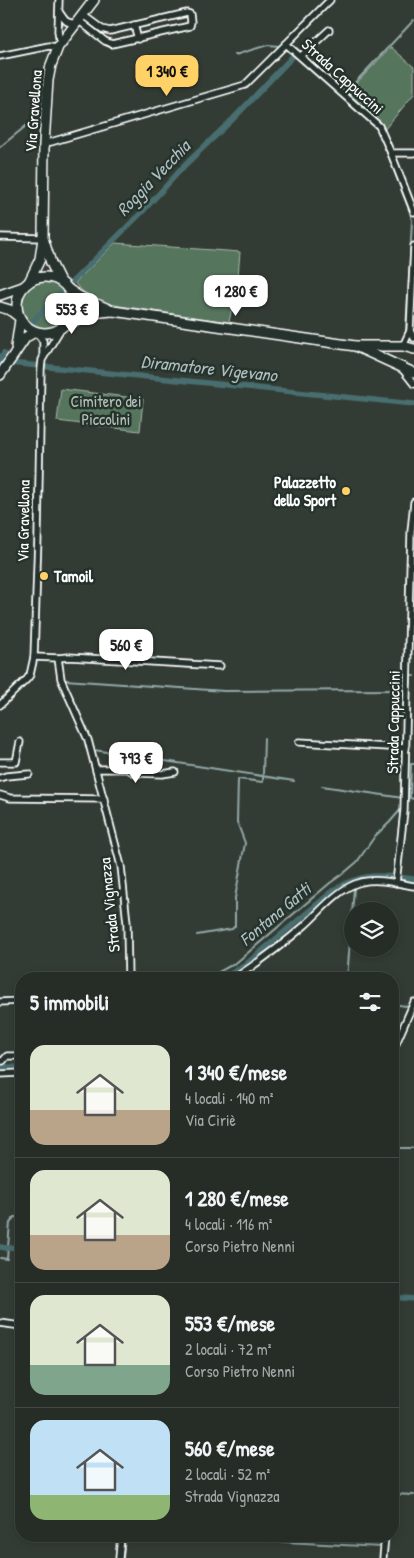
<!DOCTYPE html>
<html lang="it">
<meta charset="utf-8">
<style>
:root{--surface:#262d27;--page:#323933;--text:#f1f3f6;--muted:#a4a8a7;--line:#424944;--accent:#ffd166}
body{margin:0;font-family:"Patrick Hand",sans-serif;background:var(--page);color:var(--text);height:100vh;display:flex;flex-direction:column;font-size:19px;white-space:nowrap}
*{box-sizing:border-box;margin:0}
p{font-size:16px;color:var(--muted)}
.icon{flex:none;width:28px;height:28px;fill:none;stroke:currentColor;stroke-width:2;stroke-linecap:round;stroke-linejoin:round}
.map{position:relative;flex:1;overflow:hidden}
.drawer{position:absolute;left:15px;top:972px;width:384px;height:570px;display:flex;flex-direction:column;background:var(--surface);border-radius:20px;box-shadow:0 2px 8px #0003,0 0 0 1px var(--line)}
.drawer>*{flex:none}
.controls{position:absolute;left:344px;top:902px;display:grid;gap:10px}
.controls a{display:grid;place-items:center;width:55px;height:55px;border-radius:50%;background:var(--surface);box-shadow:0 2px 8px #0003,0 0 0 1px var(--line);font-size:25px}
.price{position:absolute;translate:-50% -42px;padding:0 11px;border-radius:10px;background:#fff;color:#222;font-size:16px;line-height:32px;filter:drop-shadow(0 1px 2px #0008)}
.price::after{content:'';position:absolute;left:50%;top:30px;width:15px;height:11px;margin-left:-8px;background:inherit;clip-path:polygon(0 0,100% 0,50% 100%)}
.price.selected{background:var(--accent);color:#111}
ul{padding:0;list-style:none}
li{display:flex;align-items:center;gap:15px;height:125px;padding:0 15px}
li+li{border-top:1px solid var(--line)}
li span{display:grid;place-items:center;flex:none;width:140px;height:100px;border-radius:15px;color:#555}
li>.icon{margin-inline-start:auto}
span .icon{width:60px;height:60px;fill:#fffc;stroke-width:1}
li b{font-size:21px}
h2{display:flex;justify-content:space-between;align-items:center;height:60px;padding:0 15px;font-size:21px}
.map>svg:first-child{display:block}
</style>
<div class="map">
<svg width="414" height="1558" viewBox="0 0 414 1558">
<rect width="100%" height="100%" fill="#333c34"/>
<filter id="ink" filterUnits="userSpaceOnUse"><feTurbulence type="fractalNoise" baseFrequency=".02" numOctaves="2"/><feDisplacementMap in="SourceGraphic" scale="10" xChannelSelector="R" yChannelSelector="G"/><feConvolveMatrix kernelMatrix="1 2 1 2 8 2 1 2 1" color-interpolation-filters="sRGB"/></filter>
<g filter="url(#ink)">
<g fill="#56745d" stroke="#aabaae">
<polygon points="391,47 414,67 414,94 384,130 347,93"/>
<polygon points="115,243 240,252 238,277 229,322 120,306 102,302 86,294 77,286 75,283"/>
<circle cx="45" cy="305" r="24"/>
<polygon points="61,389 143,399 140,431 57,421"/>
</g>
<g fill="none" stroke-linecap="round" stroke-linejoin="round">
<g stroke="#92a8a9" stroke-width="2">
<polyline points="286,50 297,56"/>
<polyline points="235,55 268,45 280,46"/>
<polyline points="347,91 414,20"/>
<polyline points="379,132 410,212 412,221 406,331"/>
<polyline points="0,147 42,113"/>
<polyline points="414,546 412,633 414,636"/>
<polyline points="65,680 224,691 405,690"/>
<polyline points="410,689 411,676 414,676"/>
<polyline points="94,750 294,781"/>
<polyline points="414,764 411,764 410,798 414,799"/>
<polyline points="263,774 264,738"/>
<polyline points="322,786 403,798"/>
<polyline points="197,935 232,929 235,926 235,898 245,843 237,822 238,779 263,782 263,777"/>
<polyline points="123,979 125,977 217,973 237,962 330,883 344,873 357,862 375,836 389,823 402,808"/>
<polyline points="347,979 354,888"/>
<polyline points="0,999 21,998"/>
<polyline points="392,1004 406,1006"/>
<polyline points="392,1059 395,1052"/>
<polyline points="392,1148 414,1148"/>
<polyline points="0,1258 7,1259 10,1223 15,1217 21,1217"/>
<polyline points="392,1494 414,1495"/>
<polyline points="266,1536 266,1541 382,1547"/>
<polyline points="123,1558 125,1536"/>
</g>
<g stroke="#4a6e70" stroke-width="5.5">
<polyline points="32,322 144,210 186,164 234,118 295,54"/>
<polyline points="0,358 4,353"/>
<polyline points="0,362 414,404"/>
<path d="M221,979l23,-13 90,-76c29,-18 48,-15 80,-11"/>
<polyline points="0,1067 21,1067"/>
<polyline points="0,1247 7,1248"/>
<polyline points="9,1248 21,1246"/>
<polyline points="392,1297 414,1299"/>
</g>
<g stroke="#fff" stroke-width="9">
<g id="street">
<polyline points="59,0 58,31 60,45"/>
<path d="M60,13c5,7 6,11 16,10"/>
<polyline points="78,20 105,41 112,44 190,26 191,22 190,14 187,13 110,31 102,29 83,15"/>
<polyline points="134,25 138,39"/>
<polyline points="286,44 379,126 391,153 414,212"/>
<polyline points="0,56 49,46 58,47"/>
<polyline points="301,56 329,30"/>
<polyline points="44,144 245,85 330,0"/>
<polyline points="391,153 414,153"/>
<polyline points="0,237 43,238"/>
<polyline points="410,331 414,338"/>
<polyline points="37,333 43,341 43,355"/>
<polyline points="403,346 410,331 414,246"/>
<polyline points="403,370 414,384"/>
<polyline points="34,657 58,658 69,657 220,666"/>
<polyline points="58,658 61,679 88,740 121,866 127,923 128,979"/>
<polyline points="0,705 27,679 30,675 34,657 38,537 41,369 42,360 60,330"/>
<polyline points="299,742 406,748"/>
<polyline points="0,762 16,762 20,742"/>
<polyline points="96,769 128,769 134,773 162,774 175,772"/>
<polyline points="0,778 6,776 29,774"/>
<polyline points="0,795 10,798 104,799"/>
<polyline points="396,883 404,811 411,532 414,502"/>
<path d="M233,979c25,-16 49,-34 71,-53 17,-15 34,-38 57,-44 17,-4 36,1 53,4"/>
<polyline points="0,1002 21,1001"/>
<polyline points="392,1053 414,1002"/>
<polyline points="0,1061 3,1061 7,1056 21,1056"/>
<polyline points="0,1074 21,1073"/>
<polyline points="0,1323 21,1326"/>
<polyline points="119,1558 121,1536"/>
<polyline points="383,1558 385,1536"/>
</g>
</g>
<g stroke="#fff" stroke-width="12">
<g id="secondary">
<polyline points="44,241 51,263 60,281"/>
<circle cx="45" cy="305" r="28"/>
<polyline points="29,282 40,259 43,238 44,144 48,80 51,65 58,47 94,0"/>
<polyline points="68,289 80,297 113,311 355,346 414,373"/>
<polyline points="0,295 23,287"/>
<polyline points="0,307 10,310 19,317"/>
<polyline points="68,324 91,313 112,311"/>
<polyline points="357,346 403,346 414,349"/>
<polyline points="16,347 20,320"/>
<polyline points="0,375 26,337 35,332"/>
</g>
</g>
<use href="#street" stroke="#26332d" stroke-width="5.5"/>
<use href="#secondary" stroke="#26332d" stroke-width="9"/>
</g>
</g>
<g fill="#ffd166" stroke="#26332d" stroke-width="2">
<circle cx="346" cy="491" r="5"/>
<circle cx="44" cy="576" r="5"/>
</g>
<g text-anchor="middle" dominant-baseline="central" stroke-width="5" stroke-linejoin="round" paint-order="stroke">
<g font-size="16" fill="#fff" stroke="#26332d">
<text transform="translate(343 76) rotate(42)">Strada Cappuccini</text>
<text transform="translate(33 111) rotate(-86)">Via Gravellona</text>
<text transform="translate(23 521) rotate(-89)">Via Gravellona</text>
<text transform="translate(393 722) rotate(-89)">Strada Cappuccini</text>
<text transform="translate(109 905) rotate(-96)">Strada Vignazza</text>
</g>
<g font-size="16" fill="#b3c0b6" stroke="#26332d">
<text x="106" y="401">Cimitero dei<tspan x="106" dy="18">Piccolini</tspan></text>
</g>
<g font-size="16" font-weight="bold" fill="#fff" stroke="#26332d" text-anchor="end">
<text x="336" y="482">Palazzetto<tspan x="336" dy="18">dello Sport</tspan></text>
<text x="54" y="576" text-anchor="start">Tamoil</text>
</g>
<g font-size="18" font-style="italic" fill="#aebebf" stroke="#26332d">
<text transform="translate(153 178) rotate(-46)">Roggia Vecchia</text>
<text transform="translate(209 368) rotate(6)">Diramatore Vigevano</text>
<text transform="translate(275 914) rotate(-40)">Fontana Gatti</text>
</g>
</g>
</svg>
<div class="controls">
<a><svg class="icon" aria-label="layers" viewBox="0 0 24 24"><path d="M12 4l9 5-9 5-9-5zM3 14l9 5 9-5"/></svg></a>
</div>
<b class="price selected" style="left:167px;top:97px">1 340 €</b>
<b class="price" style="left:236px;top:317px">1 280 €</b>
<b class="price" style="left:72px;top:335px">553 €</b>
<b class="price" style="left:126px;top:671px">560 €</b>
<b class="price" style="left:136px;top:784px">793 €</b>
<section class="drawer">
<h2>5 immobili<svg class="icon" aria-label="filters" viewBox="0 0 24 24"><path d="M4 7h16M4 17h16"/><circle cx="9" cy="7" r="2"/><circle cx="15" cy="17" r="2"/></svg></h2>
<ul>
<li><span style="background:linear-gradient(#dfe7d0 65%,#b9a48a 0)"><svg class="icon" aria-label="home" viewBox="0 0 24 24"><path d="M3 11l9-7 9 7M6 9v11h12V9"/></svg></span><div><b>1 340 €/mese</b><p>4 locali · 140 m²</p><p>Via Ciriè</p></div></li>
<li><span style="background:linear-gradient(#dfe7d0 65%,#b9a48a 0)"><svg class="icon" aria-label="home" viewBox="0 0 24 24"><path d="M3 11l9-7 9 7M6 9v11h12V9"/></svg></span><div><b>1 280 €/mese</b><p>4 locali · 116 m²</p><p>Corso Pietro Nenni</p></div></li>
<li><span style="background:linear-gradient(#dfe7d0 70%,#7fa58c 0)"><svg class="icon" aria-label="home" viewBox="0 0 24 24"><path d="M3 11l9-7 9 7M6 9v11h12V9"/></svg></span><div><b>553 €/mese</b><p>2 locali · 72 m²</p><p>Corso Pietro Nenni</p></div></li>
<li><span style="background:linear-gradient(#bfe0f5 75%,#8fb573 0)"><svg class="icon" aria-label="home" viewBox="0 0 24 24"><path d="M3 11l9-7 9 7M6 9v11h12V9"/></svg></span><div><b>560 €/mese</b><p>2 locali · 52 m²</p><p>Strada Vignazza</p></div></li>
</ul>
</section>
</div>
